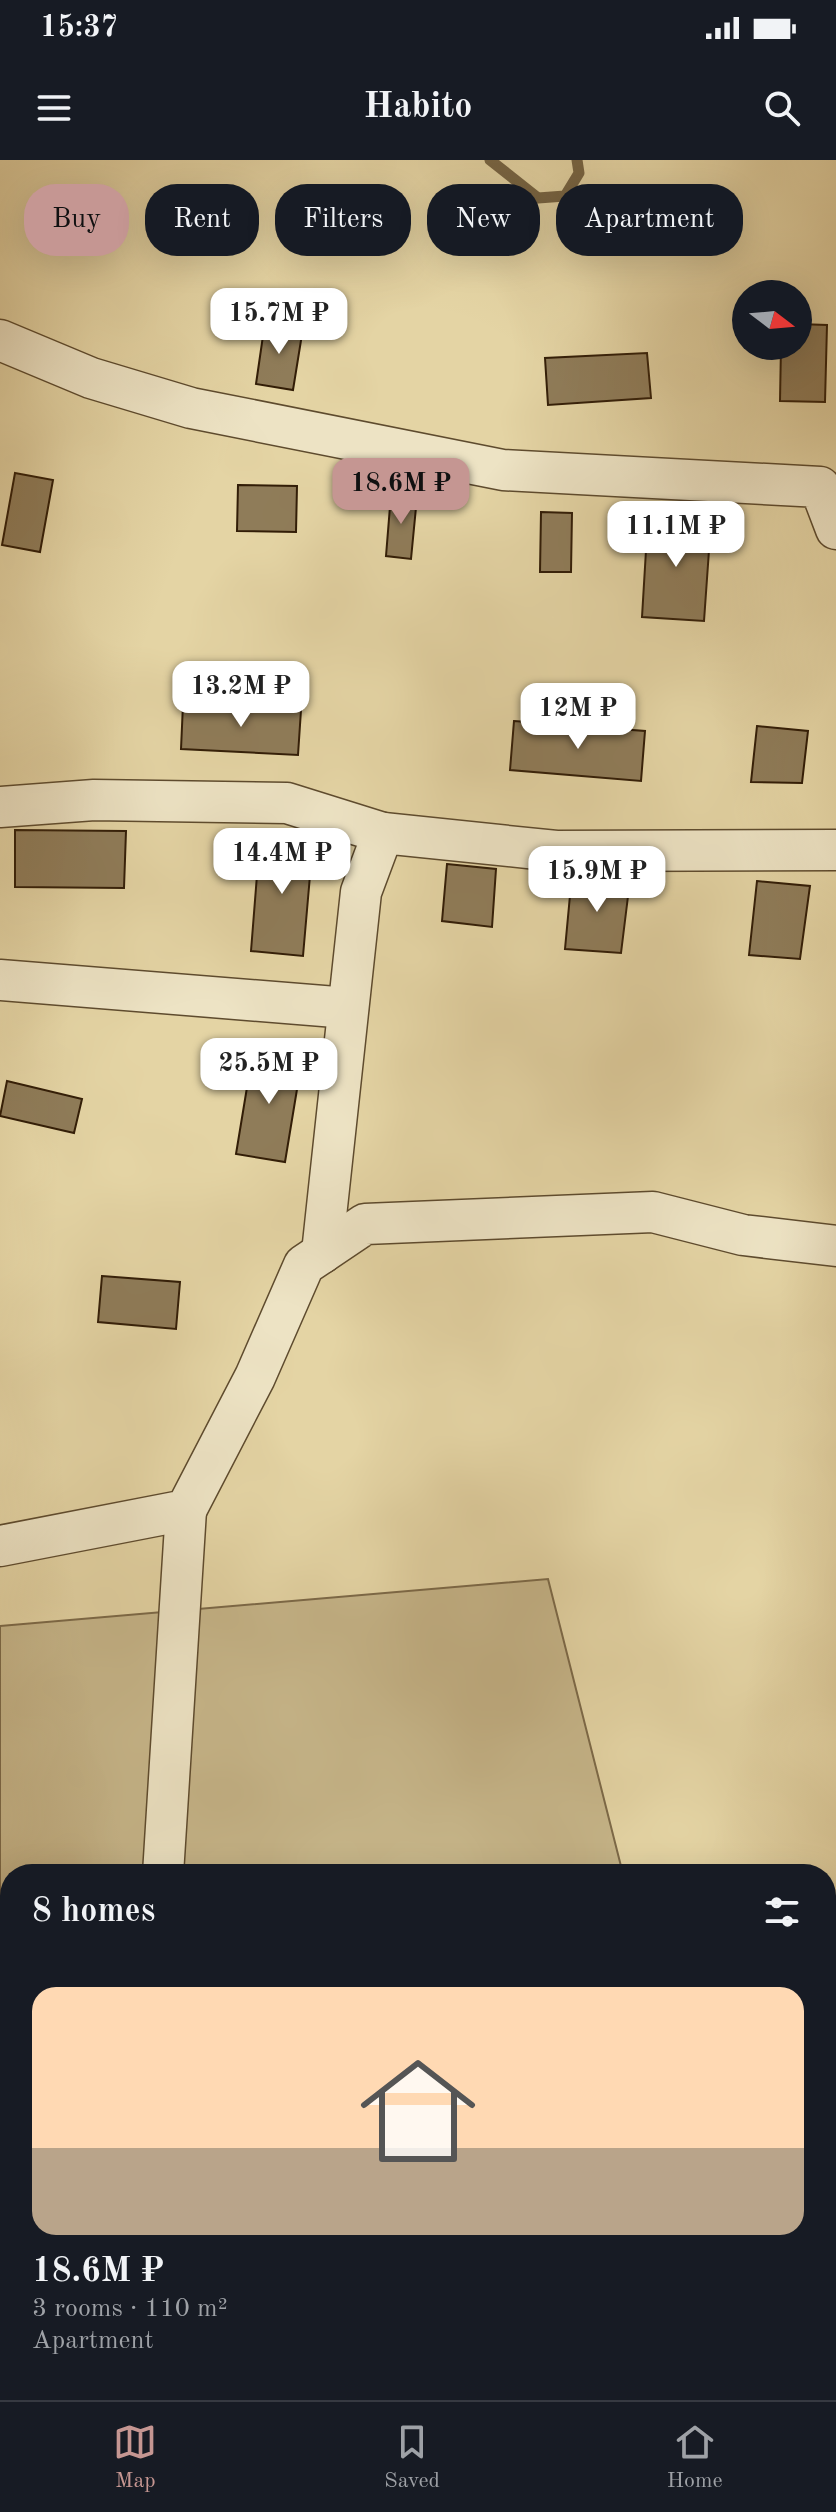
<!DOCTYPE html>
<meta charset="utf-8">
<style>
:root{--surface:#171b24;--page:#20242c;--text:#f1f3f6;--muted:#9ea1a6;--line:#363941;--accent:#c59692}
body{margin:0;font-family:"Old Standard TT",serif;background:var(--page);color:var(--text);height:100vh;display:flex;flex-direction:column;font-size:30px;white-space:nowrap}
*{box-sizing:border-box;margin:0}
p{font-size:26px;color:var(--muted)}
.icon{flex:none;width:44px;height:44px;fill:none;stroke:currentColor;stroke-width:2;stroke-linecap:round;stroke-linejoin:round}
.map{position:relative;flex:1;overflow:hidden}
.panel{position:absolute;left:0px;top:1704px;width:836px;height:536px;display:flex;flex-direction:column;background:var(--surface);border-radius:32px 32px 0 0;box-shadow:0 8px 32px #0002}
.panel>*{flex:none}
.guide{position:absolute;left:24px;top:24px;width:788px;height:72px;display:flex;gap:16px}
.needle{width:52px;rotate:106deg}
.tools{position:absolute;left:732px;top:120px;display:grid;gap:16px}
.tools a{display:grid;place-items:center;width:80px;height:80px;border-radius:50%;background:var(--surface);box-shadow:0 8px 32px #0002;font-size:40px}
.price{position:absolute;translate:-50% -68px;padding:0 18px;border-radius:16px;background:#fff;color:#222;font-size:26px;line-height:52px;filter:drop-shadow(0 2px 4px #0008)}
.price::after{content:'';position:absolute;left:50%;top:48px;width:24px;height:18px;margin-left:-12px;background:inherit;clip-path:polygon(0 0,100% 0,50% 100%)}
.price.active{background:var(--accent);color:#111}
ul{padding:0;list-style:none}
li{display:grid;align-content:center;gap:16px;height:424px;padding:0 32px}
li+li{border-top:2px solid var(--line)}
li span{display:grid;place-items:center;height:248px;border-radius:24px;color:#555}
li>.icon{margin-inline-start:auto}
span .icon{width:144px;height:144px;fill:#fffc;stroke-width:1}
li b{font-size:34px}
h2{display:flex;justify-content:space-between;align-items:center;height:96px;padding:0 32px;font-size:34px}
.tag{padding:0 28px;border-radius:32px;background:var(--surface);box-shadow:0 8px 32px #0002;font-size:28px;line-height:72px}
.tag.active{background:var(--accent);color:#111}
.status{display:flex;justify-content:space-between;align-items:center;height:56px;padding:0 40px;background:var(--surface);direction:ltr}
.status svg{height:22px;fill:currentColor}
header{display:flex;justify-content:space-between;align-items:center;height:104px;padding:0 32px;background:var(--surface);font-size:36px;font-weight:600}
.tabs{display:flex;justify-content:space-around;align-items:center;height:112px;border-top:2px solid var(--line);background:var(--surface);font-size:22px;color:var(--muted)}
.tabs a{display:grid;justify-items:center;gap:4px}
.tabs .active{color:var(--accent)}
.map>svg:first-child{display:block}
</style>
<div class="status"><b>15:37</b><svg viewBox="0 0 49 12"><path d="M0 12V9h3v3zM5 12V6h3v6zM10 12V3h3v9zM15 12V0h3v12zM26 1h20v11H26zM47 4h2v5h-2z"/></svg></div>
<header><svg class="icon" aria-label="menu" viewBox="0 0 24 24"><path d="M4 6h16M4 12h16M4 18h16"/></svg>Habito<svg class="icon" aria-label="search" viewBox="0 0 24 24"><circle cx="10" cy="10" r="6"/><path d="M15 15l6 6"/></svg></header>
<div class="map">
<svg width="836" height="2240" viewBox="0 0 836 2240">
<rect width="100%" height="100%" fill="#e4d4a4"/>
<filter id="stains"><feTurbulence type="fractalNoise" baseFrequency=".0025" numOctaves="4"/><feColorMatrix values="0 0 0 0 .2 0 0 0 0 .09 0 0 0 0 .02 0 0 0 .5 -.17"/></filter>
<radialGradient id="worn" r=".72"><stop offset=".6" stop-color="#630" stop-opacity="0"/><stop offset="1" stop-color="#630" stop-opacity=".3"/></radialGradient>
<polygon fill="#c6b589" stroke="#7c6948" stroke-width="2" points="548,1419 623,1714 10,1714 10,2230 733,2230 734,2240 0,2240 0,1466"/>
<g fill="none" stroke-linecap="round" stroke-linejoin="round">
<polyline stroke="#786645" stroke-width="11" points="490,0 538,38 565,36 579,13 577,0"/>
</g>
<g fill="#8f7c59" stroke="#321d07" stroke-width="2">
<polygon points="265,162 303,168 293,230 256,224"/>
<polygon points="798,164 827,165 825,242 780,241 781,186 798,186"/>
<polygon points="647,193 651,238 548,245 545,198"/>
<polygon points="15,313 53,320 40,392 2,385"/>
<polygon points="238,325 297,326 296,372 237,371"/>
<polygon points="391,334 417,337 411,399 386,396"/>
<polygon points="541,352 572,353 571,412 540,412"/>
<polygon points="648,357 711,362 704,461 642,457"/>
<polygon points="183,544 301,550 298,595 181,589"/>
<polygon points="514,561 645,571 641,621 510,610"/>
<polygon points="757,566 808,571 802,623 751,622"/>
<polygon points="15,670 126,671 124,728 15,727"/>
<polygon points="260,677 313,681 303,796 251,791"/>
<polygon points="447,704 496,709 492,767 442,761"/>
<polygon points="572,714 630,720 621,793 565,789"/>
<polygon points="757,721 810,726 800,799 749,795"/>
<polygon points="253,891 302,899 285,1002 236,994"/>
<polygon points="7,921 82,939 74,973 0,956"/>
<polygon points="102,1116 180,1122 176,1169 98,1162"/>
</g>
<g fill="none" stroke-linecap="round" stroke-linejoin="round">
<g stroke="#5e4b2e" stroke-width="43">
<g id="street">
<polyline points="0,180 91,218 191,248 503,310 820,327 836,369"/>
<polyline points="0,647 94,640 287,643 383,673"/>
<polyline points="0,820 348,848"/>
<polyline points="322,1093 361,732 383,673 556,691 836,690"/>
<polyline points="0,1386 186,1350 255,1217 304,1105 365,1064 653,1052 743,1075 836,1086"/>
<polyline points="163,1714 186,1350"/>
<polyline points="116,2230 122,2240"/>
</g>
</g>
<use href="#street" stroke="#ede3c4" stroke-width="40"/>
</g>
<rect width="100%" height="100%" filter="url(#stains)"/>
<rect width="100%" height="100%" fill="url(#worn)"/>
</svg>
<div class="tools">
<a><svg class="needle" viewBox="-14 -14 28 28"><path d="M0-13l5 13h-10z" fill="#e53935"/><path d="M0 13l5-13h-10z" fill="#9ea1a6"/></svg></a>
</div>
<b class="price" style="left:279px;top:196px">15.7M ₽</b>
<b class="price active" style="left:401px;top:366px">18.6M ₽</b>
<b class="price" style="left:676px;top:409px">11.1M ₽</b>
<b class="price" style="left:241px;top:569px">13.2M ₽</b>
<b class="price" style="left:578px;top:591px">12M ₽</b>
<b class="price" style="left:282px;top:736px">14.4M ₽</b>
<b class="price" style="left:597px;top:754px">15.9M ₽</b>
<b class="price" style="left:269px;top:946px">25.5M ₽</b>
<div class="guide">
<a class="tag active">Buy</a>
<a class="tag">Rent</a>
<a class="tag">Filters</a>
<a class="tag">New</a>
<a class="tag">Apartment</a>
</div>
<section class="panel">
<h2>8 homes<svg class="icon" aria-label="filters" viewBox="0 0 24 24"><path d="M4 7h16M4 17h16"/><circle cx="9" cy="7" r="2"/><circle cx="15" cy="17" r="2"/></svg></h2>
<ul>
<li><span style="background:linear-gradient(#ffd9b3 65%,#b9a48a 0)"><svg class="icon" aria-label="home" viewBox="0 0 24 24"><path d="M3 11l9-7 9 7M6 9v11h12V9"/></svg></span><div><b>18.6M ₽</b><p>3 rooms · 110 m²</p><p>Apartment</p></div></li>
</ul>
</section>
</div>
<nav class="tabs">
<a class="active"><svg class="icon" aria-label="map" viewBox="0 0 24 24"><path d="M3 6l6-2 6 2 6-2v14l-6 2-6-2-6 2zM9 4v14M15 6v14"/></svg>Map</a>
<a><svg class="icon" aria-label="saved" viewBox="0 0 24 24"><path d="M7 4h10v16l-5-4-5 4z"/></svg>Saved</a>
<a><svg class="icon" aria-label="home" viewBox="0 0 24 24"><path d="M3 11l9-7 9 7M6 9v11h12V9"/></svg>Home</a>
</nav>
